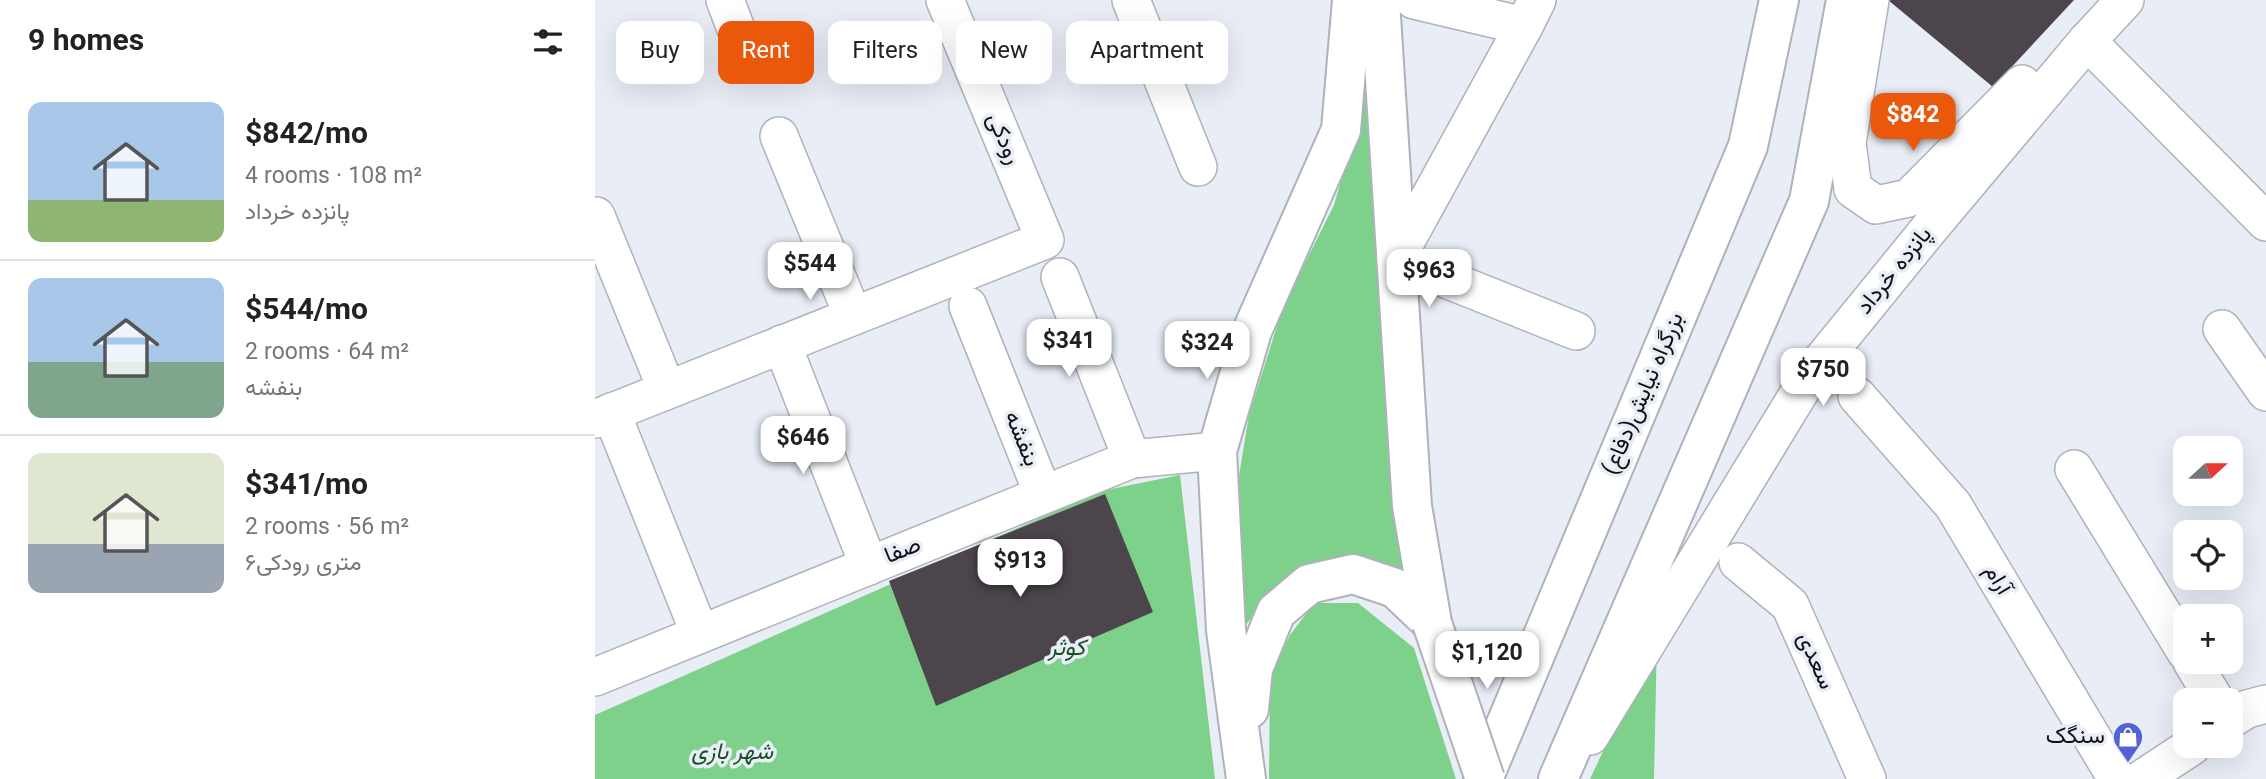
<!DOCTYPE html>
<meta charset="utf-8">
<style>
:root{--surface:#fff;--page:#f2f2f2;--text:#222;--muted:#767676;--line:#e0e0e0;--accent:#ea580c}
body{margin:0;font-family:Georgia,Vazirmatn,serif;background:var(--page);color:var(--text);height:100vh;display:flex;flex-direction:column;font-size:26px;white-space:nowrap}
*{box-sizing:border-box;margin:0}
p{font-size:23px;color:var(--muted)}
.icon{flex:none;width:38px;height:38px;fill:none;stroke:currentColor;stroke-width:2;stroke-linecap:round;stroke-linejoin:round}
.map{position:relative;flex:1;overflow:hidden}
.sheet{display:flex;flex-direction:column;background:var(--surface);width:595px}
.sheet>*{flex:none}
.hud{position:absolute;left:21px;top:21px;width:665px;height:63px;display:flex;gap:14px}
.needle{width:46px;rotate:69deg}
.buttons{position:absolute;left:1578px;top:436px;display:grid;gap:14px}
.buttons a{display:grid;place-items:center;width:70px;height:70px;border-radius:14px;background:var(--surface);box-shadow:0 7px 28px #0002;font-size:35px}
.price{position:absolute;translate:-50% -60px;padding:0 16px;border-radius:14px;background:#fff;color:#222;font-size:23px;line-height:46px;filter:drop-shadow(0 2px 4px #0008)}
.price::after{content:'';position:absolute;left:50%;top:42px;width:21px;height:16px;margin-left:-10px;background:inherit;clip-path:polygon(0 0,100% 0,50% 100%)}
.price.selected{background:var(--accent);color:#fff}
ul{padding:0;list-style:none}
li{display:flex;align-items:center;gap:21px;height:175px;padding:0 28px}
li+li{border-top:2px solid var(--line)}
li span{display:grid;place-items:center;flex:none;width:196px;height:140px;border-radius:14px;color:#555}
li>.icon{margin-inline-start:auto}
span .icon{width:84px;height:84px;fill:#fffc;stroke-width:1}
li b{font-size:30px}
h2{display:flex;justify-content:space-between;align-items:center;height:84px;padding:0 28px;font-size:30px}
.tag{padding:0 24px;border-radius:14px;background:var(--surface);box-shadow:0 7px 28px #0002;font-size:24px;line-height:63px}
.tag.selected{background:var(--accent);color:#fff}
main{display:flex;flex:1;min-height:0}
.map>svg:first-child{display:block}
</style>
<main>
<section class="sheet">
<h2>9 homes<svg class="icon" aria-label="filters" viewBox="0 0 24 24"><path d="M4 7h16M4 17h16"/><circle cx="9" cy="7" r="2"/><circle cx="15" cy="17" r="2"/></svg></h2>
<ul>
<li><span style="background:linear-gradient(#a9c7e8 70%,#8fb573 0)"><svg class="icon" aria-label="home" viewBox="0 0 24 24"><path d="M3 11l9-7 9 7M6 9v11h12V9"/></svg></span><div><b>$842/mo</b><p>4 rooms · 108 m²</p><p>پانزده خرداد</p></div></li>
<li><span style="background:linear-gradient(#a9c7e8 60%,#7fa58c 0)"><svg class="icon" aria-label="home" viewBox="0 0 24 24"><path d="M3 11l9-7 9 7M6 9v11h12V9"/></svg></span><div><b>$544/mo</b><p>2 rooms · 64 m²</p><p>بنفشه</p></div></li>
<li><span style="background:linear-gradient(#dfe7d0 65%,#9aa5b1 0)"><svg class="icon" aria-label="home" viewBox="0 0 24 24"><path d="M3 11l9-7 9 7M6 9v11h12V9"/></svg></span><div><b>$341/mo</b><p>2 rooms · 56 m²</p><p>۶متری رودکی</p></div></li>
</ul>
</section>
<div class="map">
<svg width="1671" height="779" viewBox="0 0 1671 779">
<rect width="100%" height="100%" fill="#e9edf6"/>
<g fill="#7dd18a">
<polygon points="773,87 812,576 681,587 646,631 643,482 654,415 688,307 739,205"/>
<polygon points="585,475 620,779 0,779 0,715 506,491"/>
<polygon points="719,603 763,603 819,648 861,779 674,779 675,677 695,635"/>
<polygon points="1062,637 1059,779 995,779"/>
</g>
<g fill="#4c464c">
<polygon points="1293,0 1479,0 1398,87"/>
<polygon points="510,494 558,612 341,706 294,581"/>
</g>
<g fill="none" stroke-linecap="round" stroke-linejoin="round">
<g stroke="#afb2bb" stroke-width="40">
<g id="minor">
<polyline points="130,0 146,42"/>
<polyline points="536,0 603,167"/>
<polyline points="819,0 929,26 942,0"/>
<polyline points="1275,0 1252,143 1258,189 1281,205 1314,198 1427,84"/>
<polyline points="929,26 801,259 981,331"/>
<polyline points="1492,41 1671,222"/>
<polyline points="184,136 258,316"/>
<polyline points="1,216 72,390"/>
<polyline points="465,277 537,459"/>
<polyline points="373,306 448,494"/>
<polyline points="1627,329 1671,392"/>
<polyline points="187,344 274,566"/>
<polyline points="1262,396 1358,505 1522,779"/>
<polyline points="16,412 105,634"/>
<polyline points="0,419 450,240 350,0"/>
<polyline points="1479,469 1591,652"/>
<polyline points="1143,562 1195,605 1272,779"/>
<polyline points="1597,662 1620,700"/>
<polyline points="0,677 537,459 622,451"/>
<polyline points="1636,719 1652,709 1671,704"/>
<polyline points="995,736 1215,375 1334,229 1492,41 1530,0"/>
<polyline points="1547,779 1597,746"/>
</g>
</g>
<g stroke="#afb2bb" stroke-width="42">
<g id="major">
<polyline points="785,0 817,506 837,623"/>
<polyline points="654,709 658,669 681,612 714,584 758,574 800,588 837,623"/>
<polyline points="651,779 631,630 622,451 657,331 746,130 757,0"/>
</g>
</g>
<g stroke="#afb2bb" stroke-width="42">
<g id="highway">
<polyline points="888,779 1153,146 1184,0"/>
<polyline points="963,779 1214,201 1251,0"/>
</g>
</g>
<use href="#minor" stroke="#fff" stroke-width="37"/>
<use href="#major" stroke="#fff" stroke-width="38"/>
<use href="#highway" stroke="#fff" stroke-width="38"/>
<g stroke="#afb2bb" stroke-width="42" stroke-linecap="butt">
<polyline id="major-bridge" points="837,623 890,779"/>
</g>
<use href="#major-bridge" stroke="#fff" stroke-width="38"/>
</g>
<defs>
<g id="shop-pin" transform="scale(1.575)"><path d="M0 17L-7.5 6A9.5 9.5 0 1 1 7.5 6Z" fill="#5561d7" stroke="#e9edf6"/><path d="M-5-2.5h2.3a2.7 3.5 0 0 1 5.4 0H5L5.5 6h-11ZM-1.5-2.5h3a1.5 2.3 0 0 0-3 0Z" fill="#fff"/></g>
</defs>
<g fill-rule="evenodd">
<use href="#shop-pin" x="1533" y="737"/>
</g>
<g text-anchor="middle" dominant-baseline="central" stroke-width="7" stroke-linejoin="round" paint-order="stroke">
<g font-size="23" fill="#101114" stroke="#e9edf6">
<text transform="translate(408 139) rotate(67)">رودکی</text>
<text transform="translate(1300 271) rotate(-51)">پانزده خرداد</text>
<text transform="translate(1049 394) rotate(-67)">بزرگراه نیایش(دفاع)</text>
<text transform="translate(426 439) rotate(68)">بنفشه</text>
<text transform="translate(308 551) rotate(-22)">صفا</text>
<text transform="translate(1402 580) rotate(59)">آرام</text>
<text transform="translate(1220 661) rotate(66)">سعدی</text>
</g>
<g font-size="23" font-style="italic" fill="#155023" stroke="#e9edf6">
<text x="472" y="649">کوثر</text>
<text x="137" y="753">شهر بازی</text>
</g>
<g font-size="23" fill="#101114" stroke="#e9edf6" text-anchor="end">
<text x="1510" y="737">سنگک</text>
</g>
</g>
</svg>
<div class="buttons">
<a><svg class="needle" viewBox="-14 -14 28 28"><path d="M0-13l5 13h-10z" fill="#e53935"/><path d="M0 13l5-13h-10z" fill="#767676"/></svg></a>
<a><svg class="icon" aria-label="locate" viewBox="0 0 24 24"><circle cx="12" cy="12" r="6"/><path d="M12 2v4M12 18v4M2 12h4M18 12h4"/></svg></a>
<a>+</a>
<a>−</a>
</div>
<b class="price selected" style="left:1318px;top:153px">$842</b>
<b class="price" style="left:215px;top:302px">$544</b>
<b class="price" style="left:834px;top:309px">$963</b>
<b class="price" style="left:474px;top:379px">$341</b>
<b class="price" style="left:612px;top:381px">$324</b>
<b class="price" style="left:1228px;top:408px">$750</b>
<b class="price" style="left:208px;top:476px">$646</b>
<b class="price" style="left:425px;top:599px">$913</b>
<b class="price" style="left:892px;top:691px">$1,120</b>
<div class="hud">
<a class="tag">Buy</a>
<a class="tag selected">Rent</a>
<a class="tag">Filters</a>
<a class="tag">New</a>
<a class="tag">Apartment</a>
</div>
</div>
</main>
